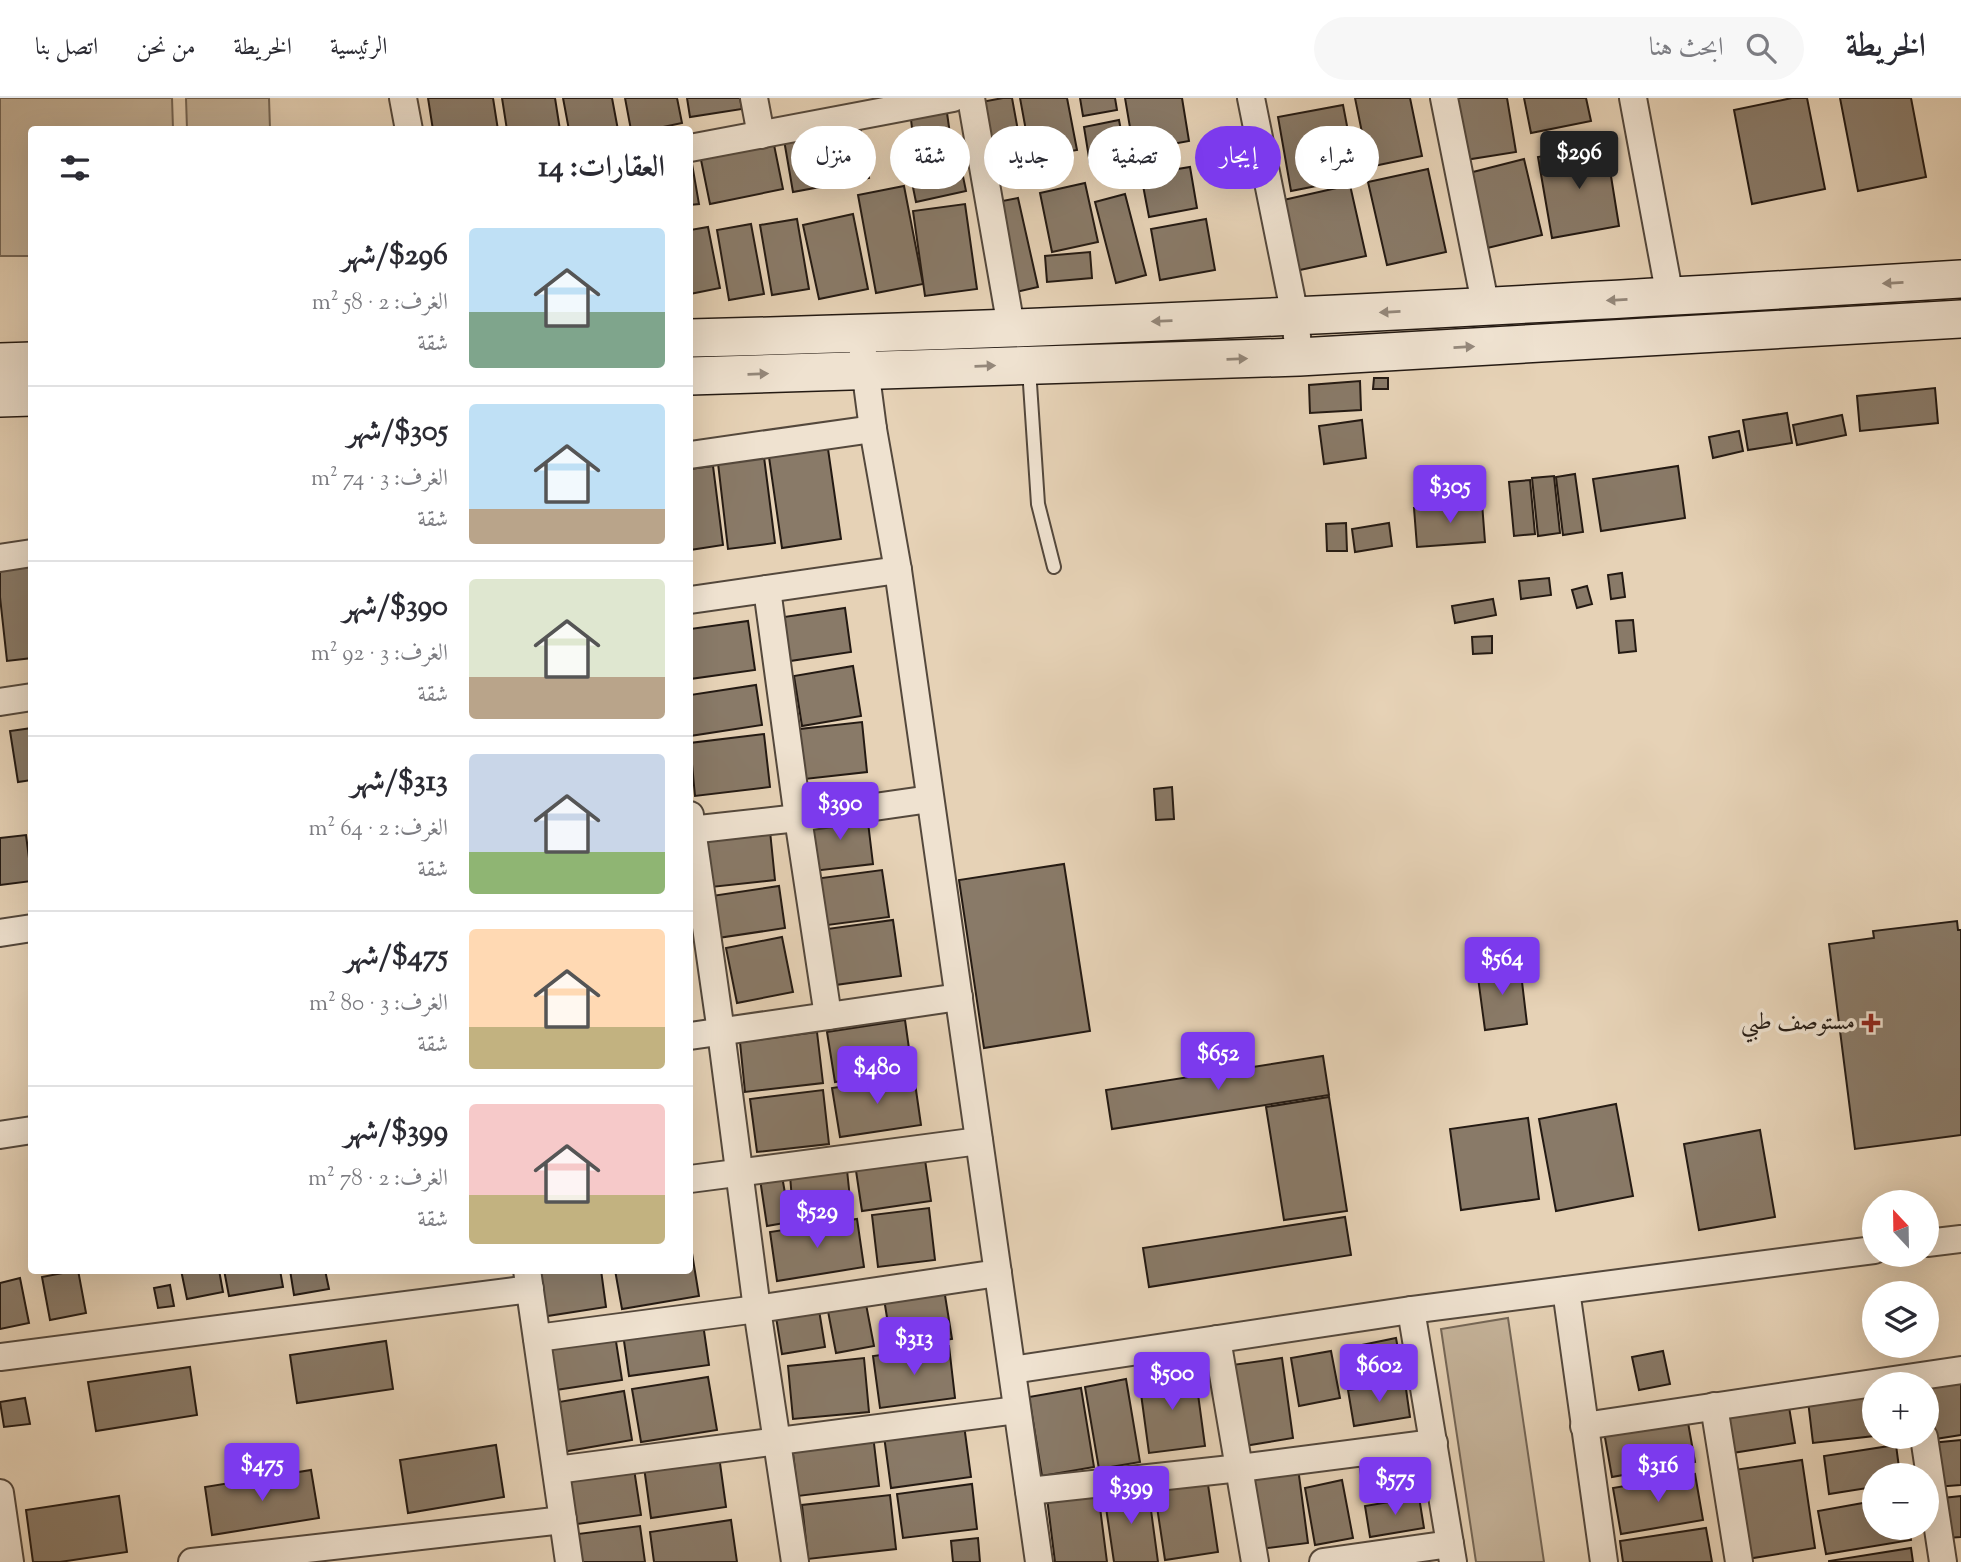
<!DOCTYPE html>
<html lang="ar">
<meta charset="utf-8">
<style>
:root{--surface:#fff;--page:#f7f7f7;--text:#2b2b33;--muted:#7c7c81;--line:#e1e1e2;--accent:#7c3aed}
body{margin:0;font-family:"Sorts Mill Goudy",Amiri,serif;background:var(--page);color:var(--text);direction:rtl;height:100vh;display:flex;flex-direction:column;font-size:26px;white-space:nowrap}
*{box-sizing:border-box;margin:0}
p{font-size:23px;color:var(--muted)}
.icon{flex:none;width:38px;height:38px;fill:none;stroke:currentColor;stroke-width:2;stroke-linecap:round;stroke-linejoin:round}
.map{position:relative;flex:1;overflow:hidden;direction:ltr}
.sheet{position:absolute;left:28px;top:28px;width:665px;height:1148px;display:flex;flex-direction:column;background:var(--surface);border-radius:7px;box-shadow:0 7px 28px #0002;direction:rtl}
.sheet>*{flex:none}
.guide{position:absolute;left:714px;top:28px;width:665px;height:63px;direction:rtl;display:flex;gap:14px}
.needle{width:46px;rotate:338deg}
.controls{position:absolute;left:1862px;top:1092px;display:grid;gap:14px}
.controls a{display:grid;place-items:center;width:77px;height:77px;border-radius:50%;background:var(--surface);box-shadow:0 7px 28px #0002;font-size:35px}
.price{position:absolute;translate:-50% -60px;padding:0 16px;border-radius:7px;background:var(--accent);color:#fff;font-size:23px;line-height:46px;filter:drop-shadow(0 2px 4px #0008)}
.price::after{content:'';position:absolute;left:50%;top:42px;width:21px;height:16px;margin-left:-10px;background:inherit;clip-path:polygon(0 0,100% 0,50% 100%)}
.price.selected{background:#222;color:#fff}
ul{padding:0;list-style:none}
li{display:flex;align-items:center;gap:21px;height:175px;padding:0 28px}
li+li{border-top:2px solid var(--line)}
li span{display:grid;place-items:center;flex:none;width:196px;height:140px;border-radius:7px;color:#555}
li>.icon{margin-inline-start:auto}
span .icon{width:84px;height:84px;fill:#fffc;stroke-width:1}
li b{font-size:30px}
h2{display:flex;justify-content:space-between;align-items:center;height:84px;padding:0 28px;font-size:30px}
.chip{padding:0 24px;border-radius:32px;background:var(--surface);box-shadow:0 7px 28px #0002;font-size:24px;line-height:63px}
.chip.selected{background:var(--accent);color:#fff}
header{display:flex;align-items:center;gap:42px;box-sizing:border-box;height:98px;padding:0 35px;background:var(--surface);border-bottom:2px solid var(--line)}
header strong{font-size:33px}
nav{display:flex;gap:38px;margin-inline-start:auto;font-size:24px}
.search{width:490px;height:63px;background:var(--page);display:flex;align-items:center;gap:18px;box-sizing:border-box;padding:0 24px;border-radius:38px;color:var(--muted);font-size:26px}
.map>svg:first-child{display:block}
</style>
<header>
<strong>الخريطة</strong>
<div class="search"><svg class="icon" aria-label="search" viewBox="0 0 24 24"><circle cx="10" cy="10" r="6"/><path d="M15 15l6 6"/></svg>ابحث هنا</div>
<nav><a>الرئيسية</a><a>الخريطة</a><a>من نحن</a><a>اتصل بنا</a></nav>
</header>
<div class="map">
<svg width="1961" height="1464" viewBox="0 0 1961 1464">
<rect width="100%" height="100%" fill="#e6d2b6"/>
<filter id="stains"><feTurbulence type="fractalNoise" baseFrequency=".00286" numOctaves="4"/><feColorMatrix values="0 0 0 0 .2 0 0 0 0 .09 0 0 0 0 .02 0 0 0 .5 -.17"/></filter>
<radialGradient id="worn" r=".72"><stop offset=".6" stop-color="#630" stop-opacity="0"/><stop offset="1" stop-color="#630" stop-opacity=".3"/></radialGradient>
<g fill="#c5b39a" stroke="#746656" stroke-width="2">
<polygon points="0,0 172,0 173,31 32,32 31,158 0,158"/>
<polygon points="186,0 269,0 270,31 187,31"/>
<polygon points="1508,1220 1544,1464 1476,1464 1441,1231"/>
</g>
<g fill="#897a68" stroke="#241a13" stroke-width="2">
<polygon points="428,0 493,0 498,32 433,32"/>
<polygon points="502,0 555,0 560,32 507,32"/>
<polygon points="563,0 612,0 618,32 569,32"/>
<polygon points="625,0 677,0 682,25 649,32 631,32"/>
<polygon points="687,0 740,0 742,11 690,19"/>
<polygon points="1003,0 1012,0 1025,71 990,79 976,5"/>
<polygon points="1020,0 1067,0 1077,52 1031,60"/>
<polygon points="1080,0 1115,0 1117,12 1083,18"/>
<polygon points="1125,0 1182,0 1189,43 1134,53"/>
<polygon points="1355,0 1410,0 1422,58 1369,69"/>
<polygon points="1455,0 1507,0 1516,54 1465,62"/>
<polygon points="1524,0 1586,0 1591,23 1531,35"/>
<polygon points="1792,0 1807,0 1825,91 1752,106 1734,12"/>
<polygon points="1840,0 1911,0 1926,79 1858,93"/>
<polygon points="1343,7 1357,80 1291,93 1278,19"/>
<polygon points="946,8 952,50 915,55 910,13"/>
<polygon points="1119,22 1126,59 1090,66 1084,29"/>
<polygon points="860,28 869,80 793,94 784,42"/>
<polygon points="773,42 783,91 710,106 700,57"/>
<polygon points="1606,47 1619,128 1552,140 1538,59"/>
<polygon points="959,59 966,93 916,104 909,70"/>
<polygon points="690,60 691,60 699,106 690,107"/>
<polygon points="1524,61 1542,137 1483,151 1465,76"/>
<polygon points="1190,69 1197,110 1149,119 1141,77"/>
<polygon points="1428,71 1446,154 1387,167 1368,84"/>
<polygon points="1085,85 1098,144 1052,154 1040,95"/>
<polygon points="1350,87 1366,158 1295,173 1279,103"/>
<polygon points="904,88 923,186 876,195 858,97"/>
<polygon points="1125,96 1146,177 1116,185 1095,104"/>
<polygon points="1018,100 1038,189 1012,195 992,105"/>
<polygon points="965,106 977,191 925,198 913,113"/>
<polygon points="853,116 868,191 819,201 803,127"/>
<polygon points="797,121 809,191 772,197 760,127"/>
<polygon points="1206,121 1215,172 1160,182 1151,131"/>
<polygon points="751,126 764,196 729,202 717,132"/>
<polygon points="708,129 720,190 690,196 690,132"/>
<polygon points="1090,154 1092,180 1047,184 1045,158"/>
<polygon points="1374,280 1388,280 1388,291 1373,291"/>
<polygon points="1360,283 1361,312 1310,315 1309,287"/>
<polygon points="1935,290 1938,325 1860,333 1857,298"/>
<polygon points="1787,315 1792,345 1748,352 1743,322"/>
<polygon points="1842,317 1846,337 1797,347 1793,327"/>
<polygon points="1362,322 1366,360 1324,366 1319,328"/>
<polygon points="1739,333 1743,353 1713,360 1709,339"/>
<polygon points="828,351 841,441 782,450 769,359"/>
<polygon points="764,359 775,445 728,451 718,365"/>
<polygon points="713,368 723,447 690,452 690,371"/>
<polygon points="1678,368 1685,420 1601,433 1593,381"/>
<polygon points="1575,376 1583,434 1563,437 1556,379"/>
<polygon points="1554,378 1560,435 1538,438 1532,380"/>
<polygon points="1530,382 1535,436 1514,438 1509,384"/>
<polygon points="1482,405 1485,444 1417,449 1414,410"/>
<polygon points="1346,425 1347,453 1327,453 1326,426"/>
<polygon points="1389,425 1392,448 1355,454 1352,431"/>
<polygon points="32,465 32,560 7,563 0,499 0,469"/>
<polygon points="1622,475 1625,499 1611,501 1608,477"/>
<polygon points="1549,480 1551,497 1521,501 1519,483"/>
<polygon points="1587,488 1592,506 1577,510 1572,492"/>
<polygon points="1493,501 1496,517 1455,525 1452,508"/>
<polygon points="845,510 851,554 790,563 784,519"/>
<polygon points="1633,522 1636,553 1619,555 1616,523"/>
<polygon points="748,523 755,572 690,581 690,531"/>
<polygon points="1492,538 1492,555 1473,556 1472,539"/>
<polygon points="853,568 861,618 802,628 794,578"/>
<polygon points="756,587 762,627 690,638 690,597"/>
<polygon points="862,624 867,674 796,682 791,632"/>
<polygon points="32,630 32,682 18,684 10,633"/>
<polygon points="764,636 770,689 695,698 690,645"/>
<polygon points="1172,689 1174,721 1156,722 1154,691"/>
<polygon points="867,716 873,766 813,773 807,722"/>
<polygon points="770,733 775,782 702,790 697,740"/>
<polygon points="26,737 32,783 0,787 0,740"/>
<polygon points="1064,766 1090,933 984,950 959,782"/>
<polygon points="882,772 889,819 820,828 814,781"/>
<polygon points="779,788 785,830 711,841 705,799"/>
<polygon points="893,822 901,878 828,888 820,832"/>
<polygon points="1957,823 1958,832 1961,832 1961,1037 1855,1051 1829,846 1874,840 1873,833"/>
<polygon points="782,839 793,894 737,905 726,850"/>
<polygon points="1520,867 1527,926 1485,932 1477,872"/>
<polygon points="905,922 912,972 835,984 827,934"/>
<polygon points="817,934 823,985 745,994 740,944"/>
<polygon points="1323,958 1329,997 1112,1031 1106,992"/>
<polygon points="914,978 921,1027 840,1039 832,990"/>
<polygon points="823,992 829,1046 757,1054 750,1001"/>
<polygon points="1329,999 1347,1113 1284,1122 1266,1009"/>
<polygon points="1616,1006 1633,1098 1556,1113 1539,1021"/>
<polygon points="1528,1020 1539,1101 1461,1112 1450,1031"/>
<polygon points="1760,1032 1775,1119 1699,1132 1684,1046"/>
<polygon points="924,1055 931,1103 862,1113 855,1066"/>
<polygon points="847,1072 851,1110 793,1115 790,1077"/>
<polygon points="782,1078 790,1124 767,1128 760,1081"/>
<polygon points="929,1110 935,1162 878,1169 872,1117"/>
<polygon points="1345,1119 1351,1157 1149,1189 1143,1150"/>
<polygon points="857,1121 864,1169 777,1183 770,1134"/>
<polygon points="690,1143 699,1198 622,1211 615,1172 690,1172"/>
<polygon points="78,1172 86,1215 50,1222 42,1179"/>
<polygon points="181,1172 219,1172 223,1194 187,1201"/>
<polygon points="224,1172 280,1172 283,1189 229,1198"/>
<polygon points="290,1172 325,1172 329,1191 294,1197"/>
<polygon points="534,1172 601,1172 606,1209 541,1219"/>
<polygon points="20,1180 29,1225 0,1231 0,1185"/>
<polygon points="170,1187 174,1208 158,1210 154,1190"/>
<polygon points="944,1191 952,1241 892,1250 884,1201"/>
<polygon points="865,1201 874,1248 836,1255 827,1208"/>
<polygon points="819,1212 825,1249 782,1256 776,1219"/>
<polygon points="703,1226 709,1267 629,1278 623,1236"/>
<polygon points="615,1237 622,1282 549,1293 542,1248"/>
<polygon points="1396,1240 1402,1274 1354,1283 1347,1250"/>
<polygon points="386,1243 393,1291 297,1305 290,1257"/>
<polygon points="949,1248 955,1300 880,1310 873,1258"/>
<polygon points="1331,1253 1340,1300 1299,1308 1291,1260"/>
<polygon points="1663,1253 1670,1286 1639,1292 1632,1259"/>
<polygon points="864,1260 869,1314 793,1321 788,1268"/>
<polygon points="1282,1260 1293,1340 1244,1348 1232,1267"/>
<polygon points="190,1269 197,1317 96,1333 88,1284"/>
<polygon points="1195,1274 1205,1348 1149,1355 1139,1281"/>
<polygon points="708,1279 717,1332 641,1344 632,1291"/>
<polygon points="1126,1281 1140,1364 1099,1371 1085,1289"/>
<polygon points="1405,1284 1410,1319 1354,1328 1348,1292"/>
<polygon points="1961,1284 1961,1337 1929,1342 1927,1289"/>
<polygon points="1081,1290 1094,1369 1042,1378 1029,1299"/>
<polygon points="624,1293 632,1342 562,1354 553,1305"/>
<polygon points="1874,1296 1874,1338 1813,1345 1808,1303"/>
<polygon points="25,1300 30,1326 4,1329 0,1304"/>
<polygon points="1789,1309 1795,1345 1726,1356 1720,1321"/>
<polygon points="1687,1319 1695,1364 1612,1379 1604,1334"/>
<polygon points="964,1327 971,1379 891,1390 884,1338"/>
<polygon points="873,1337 879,1388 798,1398 792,1347"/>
<polygon points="1961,1342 1961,1387 1935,1389 1931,1345"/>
<polygon points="496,1347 504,1399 408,1415 400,1362"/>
<polygon points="1896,1347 1900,1377 1874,1377 1874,1389 1829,1396 1824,1358"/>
<polygon points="1415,1356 1419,1389 1364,1397 1359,1364"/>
<polygon points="719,1358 726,1409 651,1420 644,1369"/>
<polygon points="1802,1362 1815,1450 1747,1461 1734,1372"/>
<polygon points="1298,1370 1308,1445 1259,1451 1250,1376"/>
<polygon points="634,1371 641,1417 570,1427 564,1382"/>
<polygon points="311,1372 319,1420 212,1437 205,1389"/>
<polygon points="1695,1376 1703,1422 1621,1436 1613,1390"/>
<polygon points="1207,1380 1218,1454 1165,1462 1154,1389"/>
<polygon points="1342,1382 1353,1440 1315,1447 1305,1390"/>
<polygon points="972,1386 977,1431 903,1440 897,1396"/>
<polygon points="1148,1390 1158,1464 1114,1464 1104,1396"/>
<polygon points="1098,1394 1107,1464 1055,1464 1047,1400"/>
<polygon points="890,1397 896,1451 808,1461 802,1407"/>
<polygon points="119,1398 127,1454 60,1464 33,1464 26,1412"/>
<polygon points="1961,1398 1961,1439 1948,1440 1943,1400"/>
<polygon points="1419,1399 1424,1430 1370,1439 1365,1408"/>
<polygon points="1874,1403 1874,1430 1909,1430 1911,1442 1826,1456 1818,1413"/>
<polygon points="731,1422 737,1464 654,1464 650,1434"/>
<polygon points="640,1428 645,1464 573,1464 570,1437"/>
<polygon points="1706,1430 1712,1464 1623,1464 1620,1443"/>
<polygon points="978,1440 980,1464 953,1464 951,1443"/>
<polygon points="1911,1450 1913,1464 1829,1464 1829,1463"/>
</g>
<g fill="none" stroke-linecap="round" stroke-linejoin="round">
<g stroke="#54483c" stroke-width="16">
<polyline id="service" points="1029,271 1038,406 1054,469"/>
</g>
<g stroke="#54483c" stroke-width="30">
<g id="minor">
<polyline points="403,0 409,32"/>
<polyline points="754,0 761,37"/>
<polyline points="971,0 1011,229"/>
<polyline points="1251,0 1295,218 1299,259"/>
<polyline points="1444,0 1486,210"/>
<polyline points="1633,0 1670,199"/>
<polyline points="690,50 953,0"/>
<polyline points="863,255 873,331 898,472 1039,1464"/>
<polyline points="690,357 873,331"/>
<polyline points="0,460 32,455"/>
<polyline points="767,491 798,720 828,918"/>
<polyline points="690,502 898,472"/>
<polyline points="0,604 32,599"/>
<polyline points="690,717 721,934 757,1211 795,1464"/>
<polyline points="690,732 798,720 930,701"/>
<polyline points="0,835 32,830"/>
<polyline points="690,938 959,899"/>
<polyline points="0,1037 32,1032"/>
<polyline points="690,1081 979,1043"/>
<polyline points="1927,1145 1961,1141"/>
<polyline points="527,1172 569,1464"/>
<polyline points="1566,1192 1604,1464"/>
<polyline points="1411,1212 1453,1464"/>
<polyline points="537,1240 757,1211 998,1175"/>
<polyline points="1217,1241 1255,1464"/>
<polyline points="0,1259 530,1191"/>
<polyline points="1012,1272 1411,1212 1874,1152"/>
<polyline points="1714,1308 1739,1464"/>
<polyline points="1584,1328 1961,1272"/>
<polyline points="1924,1339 1943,1464"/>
<polyline points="556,1372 1017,1312"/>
<polyline points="1029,1393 1240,1370 1434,1345"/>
<polyline points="0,1395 10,1464"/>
<polyline points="192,1464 563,1422"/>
<polyline points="1323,1464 1450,1446"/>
</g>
</g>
<g stroke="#241a13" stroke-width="40">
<g id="secondary">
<path d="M690,240c424,-10 847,-33 1271,-59"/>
<polyline points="0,264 32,263"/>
<polyline points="690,278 1299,259 1961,221"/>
<polyline points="0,300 32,299"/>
</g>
</g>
<use href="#service" stroke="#efe2d0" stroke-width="12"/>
<use href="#minor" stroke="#efe2d0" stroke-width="26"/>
<use href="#secondary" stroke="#efe2d0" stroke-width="37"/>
</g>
<defs><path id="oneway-solid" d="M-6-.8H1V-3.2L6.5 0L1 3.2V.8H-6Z" transform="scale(1.75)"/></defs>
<g fill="#94887b">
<use href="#oneway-solid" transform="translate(1893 185) rotate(177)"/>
<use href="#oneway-solid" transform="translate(1617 202) rotate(177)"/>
<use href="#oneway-solid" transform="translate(1390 214) rotate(177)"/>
<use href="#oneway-solid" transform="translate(1162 223) rotate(178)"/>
<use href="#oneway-solid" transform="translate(1464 249) rotate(-3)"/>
<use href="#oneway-solid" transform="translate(1237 261) rotate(-2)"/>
<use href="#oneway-solid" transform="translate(985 268) rotate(-2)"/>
<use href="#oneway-solid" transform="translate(758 276) rotate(-2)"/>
</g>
<path fill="#8f2418" stroke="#efe2d0" stroke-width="2.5" d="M1867.5 914.5h7v7h7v7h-7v7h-7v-7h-7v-7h7z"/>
<g text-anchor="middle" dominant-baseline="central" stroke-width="7" stroke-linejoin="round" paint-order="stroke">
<g font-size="24" fill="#241a13" stroke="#efe2d0" text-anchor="end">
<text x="1855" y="925">مستوصف طبي</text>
</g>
</g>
<rect width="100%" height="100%" filter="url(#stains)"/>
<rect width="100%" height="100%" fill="url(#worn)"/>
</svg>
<div class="controls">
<a><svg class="needle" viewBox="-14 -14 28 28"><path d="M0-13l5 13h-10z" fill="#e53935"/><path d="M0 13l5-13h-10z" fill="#7c7c81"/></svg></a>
<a><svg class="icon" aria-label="layers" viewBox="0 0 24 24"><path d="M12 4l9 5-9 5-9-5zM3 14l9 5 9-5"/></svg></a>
<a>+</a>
<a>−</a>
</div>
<b class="price selected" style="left:1579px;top:93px">$296</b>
<b class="price" style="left:1450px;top:427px">$305</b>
<b class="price" style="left:840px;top:744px">$390</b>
<b class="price" style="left:1502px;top:899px">$564</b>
<b class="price" style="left:1218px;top:994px">$652</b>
<b class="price" style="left:877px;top:1008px">$480</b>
<b class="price" style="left:817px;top:1152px">$529</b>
<b class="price" style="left:914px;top:1279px">$313</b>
<b class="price" style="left:1379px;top:1306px">$602</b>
<b class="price" style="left:1172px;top:1314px">$500</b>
<b class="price" style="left:262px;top:1405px">$475</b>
<b class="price" style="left:1658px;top:1406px">$316</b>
<b class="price" style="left:1395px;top:1419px">$575</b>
<b class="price" style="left:1131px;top:1428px">$399</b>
<div class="guide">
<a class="chip">شراء</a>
<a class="chip selected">إيجار</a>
<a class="chip">تصفية</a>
<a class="chip">جديد</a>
<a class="chip">شقة</a>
<a class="chip">منزل</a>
</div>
<section class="sheet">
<h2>العقارات: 14<svg class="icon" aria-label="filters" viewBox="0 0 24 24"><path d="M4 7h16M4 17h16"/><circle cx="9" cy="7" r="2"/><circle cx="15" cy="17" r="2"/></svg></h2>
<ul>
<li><span style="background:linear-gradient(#bfe0f5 60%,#7fa58c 0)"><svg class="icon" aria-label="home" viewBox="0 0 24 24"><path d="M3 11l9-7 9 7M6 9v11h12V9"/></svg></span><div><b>$296/شهر</b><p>الغرف: 2 · 58 m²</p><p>شقة</p></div></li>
<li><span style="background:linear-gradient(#bfe0f5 75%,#b9a48a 0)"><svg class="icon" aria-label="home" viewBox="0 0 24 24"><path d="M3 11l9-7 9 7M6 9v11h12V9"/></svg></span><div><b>$305/شهر</b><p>الغرف: 3 · 74 m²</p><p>شقة</p></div></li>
<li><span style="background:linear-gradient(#dfe7d0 70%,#b9a48a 0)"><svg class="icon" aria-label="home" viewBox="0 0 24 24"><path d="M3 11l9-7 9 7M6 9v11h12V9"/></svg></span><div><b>$390/شهر</b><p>الغرف: 3 · 92 m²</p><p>شقة</p></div></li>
<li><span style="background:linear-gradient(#c9d6e8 70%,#8fb573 0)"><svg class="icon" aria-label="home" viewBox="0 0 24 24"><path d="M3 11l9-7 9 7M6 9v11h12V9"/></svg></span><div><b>$313/شهر</b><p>الغرف: 2 · 64 m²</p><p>شقة</p></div></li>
<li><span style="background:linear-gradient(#ffd9b3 70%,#c2b280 0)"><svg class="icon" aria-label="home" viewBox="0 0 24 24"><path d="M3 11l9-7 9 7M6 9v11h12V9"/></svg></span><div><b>$475/شهر</b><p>الغرف: 3 · 80 m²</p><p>شقة</p></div></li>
<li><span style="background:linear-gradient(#f6c9c9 65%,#c2b280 0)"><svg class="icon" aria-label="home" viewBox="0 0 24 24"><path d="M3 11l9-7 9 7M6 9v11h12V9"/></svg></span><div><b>$399/شهر</b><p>الغرف: 2 · 78 m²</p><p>شقة</p></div></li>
</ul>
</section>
</div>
